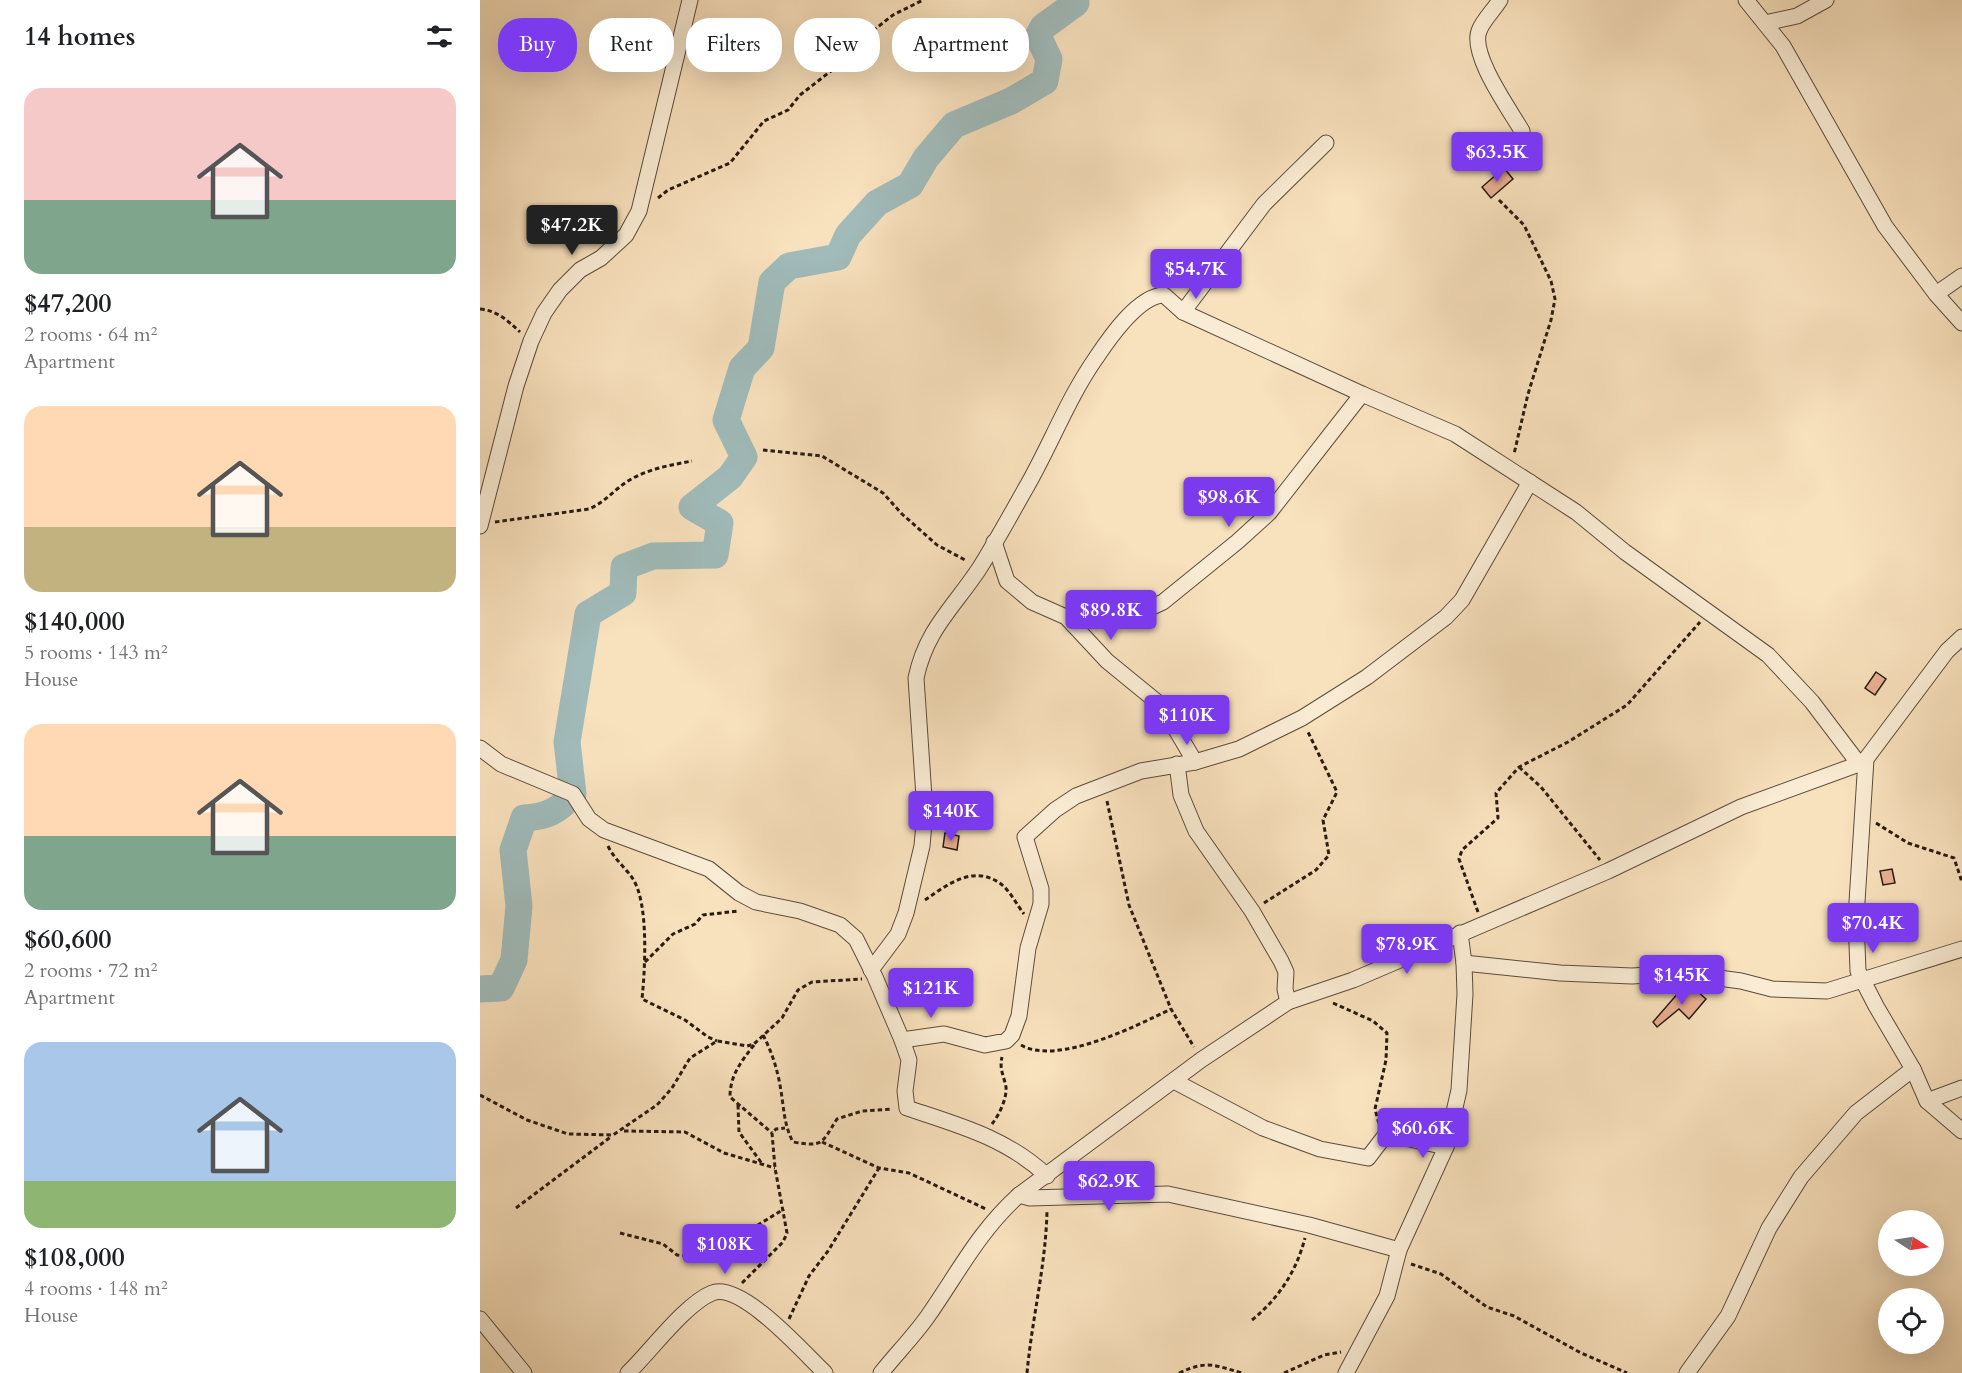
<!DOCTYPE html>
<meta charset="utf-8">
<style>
:root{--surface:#fff;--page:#f6f6f6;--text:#202124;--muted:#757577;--accent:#7c3aed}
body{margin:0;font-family:Cardo,serif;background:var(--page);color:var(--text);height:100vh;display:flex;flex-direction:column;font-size:22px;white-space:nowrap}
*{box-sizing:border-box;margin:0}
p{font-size:20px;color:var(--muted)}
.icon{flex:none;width:33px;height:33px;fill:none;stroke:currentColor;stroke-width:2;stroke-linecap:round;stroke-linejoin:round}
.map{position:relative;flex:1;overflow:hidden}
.details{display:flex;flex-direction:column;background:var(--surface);width:480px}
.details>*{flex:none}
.top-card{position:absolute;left:18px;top:18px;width:570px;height:54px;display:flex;gap:12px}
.needle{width:39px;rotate:102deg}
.controls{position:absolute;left:1398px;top:1210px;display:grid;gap:12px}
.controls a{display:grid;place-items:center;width:66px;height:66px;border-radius:50%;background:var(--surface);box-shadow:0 6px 24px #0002;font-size:30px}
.price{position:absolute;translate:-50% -51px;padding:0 14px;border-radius:6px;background:var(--accent);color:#fff;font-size:20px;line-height:39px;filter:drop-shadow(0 2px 3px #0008)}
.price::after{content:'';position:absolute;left:50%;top:36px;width:18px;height:14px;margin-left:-9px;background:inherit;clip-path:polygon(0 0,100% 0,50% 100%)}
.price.selected{background:#222;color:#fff}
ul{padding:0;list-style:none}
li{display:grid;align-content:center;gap:12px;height:318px;padding:0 24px}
li span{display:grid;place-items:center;height:186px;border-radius:18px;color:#555}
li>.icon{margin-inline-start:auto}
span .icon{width:108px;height:108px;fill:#fffc;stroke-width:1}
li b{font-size:26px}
h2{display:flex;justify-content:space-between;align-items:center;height:72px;padding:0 24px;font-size:26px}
.tag{padding:0 21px;border-radius:24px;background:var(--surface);box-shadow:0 6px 24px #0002;font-size:21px;line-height:54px}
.tag.selected{background:var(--accent);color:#fff}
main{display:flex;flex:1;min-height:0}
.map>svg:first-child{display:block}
</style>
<main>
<section class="details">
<h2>14 homes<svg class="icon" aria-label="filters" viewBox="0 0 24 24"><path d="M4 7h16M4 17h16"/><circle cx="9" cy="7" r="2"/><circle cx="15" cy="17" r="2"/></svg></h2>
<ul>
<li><span style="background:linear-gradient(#f6c9c9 60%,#7fa58c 0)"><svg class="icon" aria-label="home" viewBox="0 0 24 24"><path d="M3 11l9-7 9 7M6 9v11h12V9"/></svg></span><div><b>$47,200</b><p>2 rooms · 64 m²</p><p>Apartment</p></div></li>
<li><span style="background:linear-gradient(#ffd9b3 65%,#c2b280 0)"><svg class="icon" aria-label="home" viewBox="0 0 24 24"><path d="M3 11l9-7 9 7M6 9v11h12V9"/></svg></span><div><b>$140,000</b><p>5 rooms · 143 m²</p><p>House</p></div></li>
<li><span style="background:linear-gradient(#ffd9b3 60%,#7fa58c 0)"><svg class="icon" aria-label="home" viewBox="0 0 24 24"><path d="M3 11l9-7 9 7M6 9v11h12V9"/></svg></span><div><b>$60,600</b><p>2 rooms · 72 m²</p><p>Apartment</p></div></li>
<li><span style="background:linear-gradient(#a9c7e8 75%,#8fb573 0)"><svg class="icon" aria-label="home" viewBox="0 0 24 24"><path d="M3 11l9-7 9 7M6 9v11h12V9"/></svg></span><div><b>$108,000</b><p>4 rooms · 148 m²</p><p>House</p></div></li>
</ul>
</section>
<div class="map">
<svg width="1482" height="1373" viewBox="0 0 1482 1373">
<rect width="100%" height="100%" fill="#f8e1bd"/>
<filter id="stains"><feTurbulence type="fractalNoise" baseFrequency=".00333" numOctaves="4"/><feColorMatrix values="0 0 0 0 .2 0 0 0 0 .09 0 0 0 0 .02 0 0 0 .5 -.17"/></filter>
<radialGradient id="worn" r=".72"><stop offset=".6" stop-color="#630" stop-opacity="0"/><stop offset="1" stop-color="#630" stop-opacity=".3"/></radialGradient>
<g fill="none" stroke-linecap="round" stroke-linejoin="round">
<path stroke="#a0bbba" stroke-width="27" d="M0,989l21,-1 13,-28 5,-54 -6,-56 11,-32c22,-1 35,-7 49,-24l-6,-52 21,-128 35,-21 1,-26 29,-11 62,-1 5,-32 -28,-16 38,-30 14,-20 -18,-37 16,-52 19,-20 11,-66 17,-16 49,-9 10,-22 29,-32 33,-18 16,-27 28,-33 57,-24 34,-20 4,-22 -11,-23 5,-9 33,-24 -1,-3"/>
</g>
<g fill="#eab193" stroke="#281a11" stroke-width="1.5">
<polygon points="1024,168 1033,179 1011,198 1002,187"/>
<polygon points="1396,672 1406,679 1395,695 1385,688"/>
<polygon points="465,833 479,836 477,850 463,847"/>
<polygon points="1412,869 1415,883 1403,885 1400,871"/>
<polygon points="1206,988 1211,993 1215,989 1226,999 1209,1019 1199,1009 1177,1027 1173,1022 1199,992 1201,994"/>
</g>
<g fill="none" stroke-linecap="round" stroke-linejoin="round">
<g stroke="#5c4c3c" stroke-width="17">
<g id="minor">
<path d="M1020,0c-6,10 -17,20 -21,31 -9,24 31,79 43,100"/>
<polyline points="1266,0 1303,46 1405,226 1456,294 1482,323"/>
<polyline points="1285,23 1317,16 1346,0"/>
<polyline points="1456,294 1482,276"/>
<polyline points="703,312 784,204 846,143"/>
<polyline points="0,526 36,386 51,341 64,313 80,290 100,270 121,258 146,235 159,211 210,0"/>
<polyline points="514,542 527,581 552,602 586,617 627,661 682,706 715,762"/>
<polyline points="586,617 670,608 683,602 757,542 789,513 882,394"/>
<path d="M0,748l21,16 72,30 16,25 15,11 105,39 30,24 17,9 44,9 40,14 16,14 19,38 27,63 7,20 -4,31 2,17c51,17 100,30 140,68"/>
<polyline points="1386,759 1376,918 1378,971 1396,1006 1433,1069 1447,1101 1482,1131"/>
<polyline points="697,764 701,795 716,831 772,911 801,961 806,972 805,989 808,1002"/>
<polyline points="984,963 1080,973 1152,976 1202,973 1261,981 1292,989 1347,991 1482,949"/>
<path d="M391,970l27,-36 8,-21 16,-67 3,-34 -9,-134c10,-48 37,-70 63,-109 17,-27 32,-55 48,-83 24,-42 41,-88 69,-128 14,-21 42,-62 68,-63l19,17 179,82 93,40 121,78 49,40 143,103 44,47 47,62"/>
<polyline points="422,1040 464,1034 505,1045 526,1041 532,1035 539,1016 548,948 561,904 561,889 545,837 575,810 596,796 661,771 715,762 759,749 822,718 887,677 966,617 982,600 1050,482"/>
<polyline points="694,1081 783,1128 840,1149 888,1158 904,1137 916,1136 966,1147"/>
<polyline points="1447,1101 1482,1088"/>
<polyline points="539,1195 550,1198 688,1194 829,1225 919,1250"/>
<polyline points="0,1319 44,1373"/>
<path d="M148,1373c22,-21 57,-69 84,-80 29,-12 92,60 113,80"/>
<path d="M401,1373c15,-19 33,-37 47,-57 30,-43 51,-85 91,-121l182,-135 87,-58 65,-22 255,-109 133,-64 118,-43 7,-5 81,-108 15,-14"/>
<polyline points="866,1373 907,1296 919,1250 966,1147 979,1090 985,994 984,963 980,933"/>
<polyline points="1207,1373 1248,1316 1289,1228 1321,1177 1376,1113 1433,1069"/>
</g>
</g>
<g stroke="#281a11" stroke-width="3" stroke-dasharray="4.5 3" stroke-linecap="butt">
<polyline points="178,198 188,190 250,163 284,121 308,110 320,95 351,71 390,33 413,15 443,0"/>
<polyline points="1019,200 1044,225 1071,281 1075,299 1071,320 1048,394 1034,454"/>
<path d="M0,309c18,2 27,11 40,23"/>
<polyline points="283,450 342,456 403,493 422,514 457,545 487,561"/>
<path d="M15,522l94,-13c16,-7 25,-19 39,-28 19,-12 43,-16 64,-20"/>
<polyline points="1039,767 1061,787 1120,860"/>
<polyline points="627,801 649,905 691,1009 714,1047"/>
<polyline points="1396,823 1428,843 1474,858 1482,882"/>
<path d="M128,846c6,13 18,22 25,33 16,25 12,91 9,120l43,21 23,17 9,4"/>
<path d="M445,900c23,-16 49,-36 76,-16 9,7 16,21 23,30"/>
<polyline points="784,903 836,870 849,855 843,820 857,792 828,732"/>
<polyline points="998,912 979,859 982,850 1018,818 1016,793 1039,767 1088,742 1147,705 1220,622"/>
<polyline points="165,962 193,934 215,924 223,915 259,911"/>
<polyline points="853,1003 893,1021 907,1033 906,1060 895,1109 899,1124"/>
<path d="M283,1035c9,17 15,36 18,56 3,18 3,34 12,51 31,5 28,2 44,-23l25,-8 30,-2"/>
<path d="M274,1045c-13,17 -24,30 -24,52l42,36"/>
<path d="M541,1045c36,21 115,-19 150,-36"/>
<polyline points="0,1095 47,1120 88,1134 133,1135 177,1105 192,1088 210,1058 237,1041 267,1046 274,1044 302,1018 318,990 332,982 382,979"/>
<polyline points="258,1105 259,1132 283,1165"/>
<path d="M512,1124c7,-9 15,-25 14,-37 -2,-11 -7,-18 -4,-30"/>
<polyline points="144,1131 205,1132 244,1153 295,1168"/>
<polyline points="342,1142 399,1168 429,1173 506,1209"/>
<polyline points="36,1208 132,1136"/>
<polyline points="140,1233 183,1244 197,1255 209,1256 242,1247 304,1209"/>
<polyline points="931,1264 961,1274 1007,1307 1034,1316 1101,1353 1147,1373"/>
<polyline points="262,1283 303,1242 307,1233 295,1168 292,1133 296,1129 305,1128"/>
<polyline points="309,1319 329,1276 348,1251 399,1168"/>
<path d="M772,1320c27,-22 44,-48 53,-82"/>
<path d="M547,1373c5,-55 19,-108 20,-163"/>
<path d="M699,1373c29,-13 34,-8 63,0"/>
<polyline points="804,1373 844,1355 861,1352"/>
</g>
<use href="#minor" stroke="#faecd4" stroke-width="15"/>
</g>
<rect width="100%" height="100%" filter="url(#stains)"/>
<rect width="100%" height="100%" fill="url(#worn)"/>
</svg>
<div class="controls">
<a><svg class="needle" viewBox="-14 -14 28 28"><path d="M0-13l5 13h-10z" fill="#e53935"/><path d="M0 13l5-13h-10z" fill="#757577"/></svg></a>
<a><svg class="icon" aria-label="locate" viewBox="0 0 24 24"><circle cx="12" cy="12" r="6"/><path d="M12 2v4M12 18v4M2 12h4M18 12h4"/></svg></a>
</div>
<b class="price" style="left:1017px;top:183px">$63.5K</b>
<b class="price selected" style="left:92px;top:256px">$47.2K</b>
<b class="price" style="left:716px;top:300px">$54.7K</b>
<b class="price" style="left:749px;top:528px">$98.6K</b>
<b class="price" style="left:631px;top:641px">$89.8K</b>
<b class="price" style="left:707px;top:746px">$110K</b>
<b class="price" style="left:471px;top:842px">$140K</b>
<b class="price" style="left:1393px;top:954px">$70.4K</b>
<b class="price" style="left:927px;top:975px">$78.9K</b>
<b class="price" style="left:1202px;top:1006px">$145K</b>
<b class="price" style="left:451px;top:1019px">$121K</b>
<b class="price" style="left:943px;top:1159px">$60.6K</b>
<b class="price" style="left:629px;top:1212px">$62.9K</b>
<b class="price" style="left:245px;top:1275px">$108K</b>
<div class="top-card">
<a class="tag selected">Buy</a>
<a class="tag">Rent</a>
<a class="tag">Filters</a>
<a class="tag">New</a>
<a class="tag">Apartment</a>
</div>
</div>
</main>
